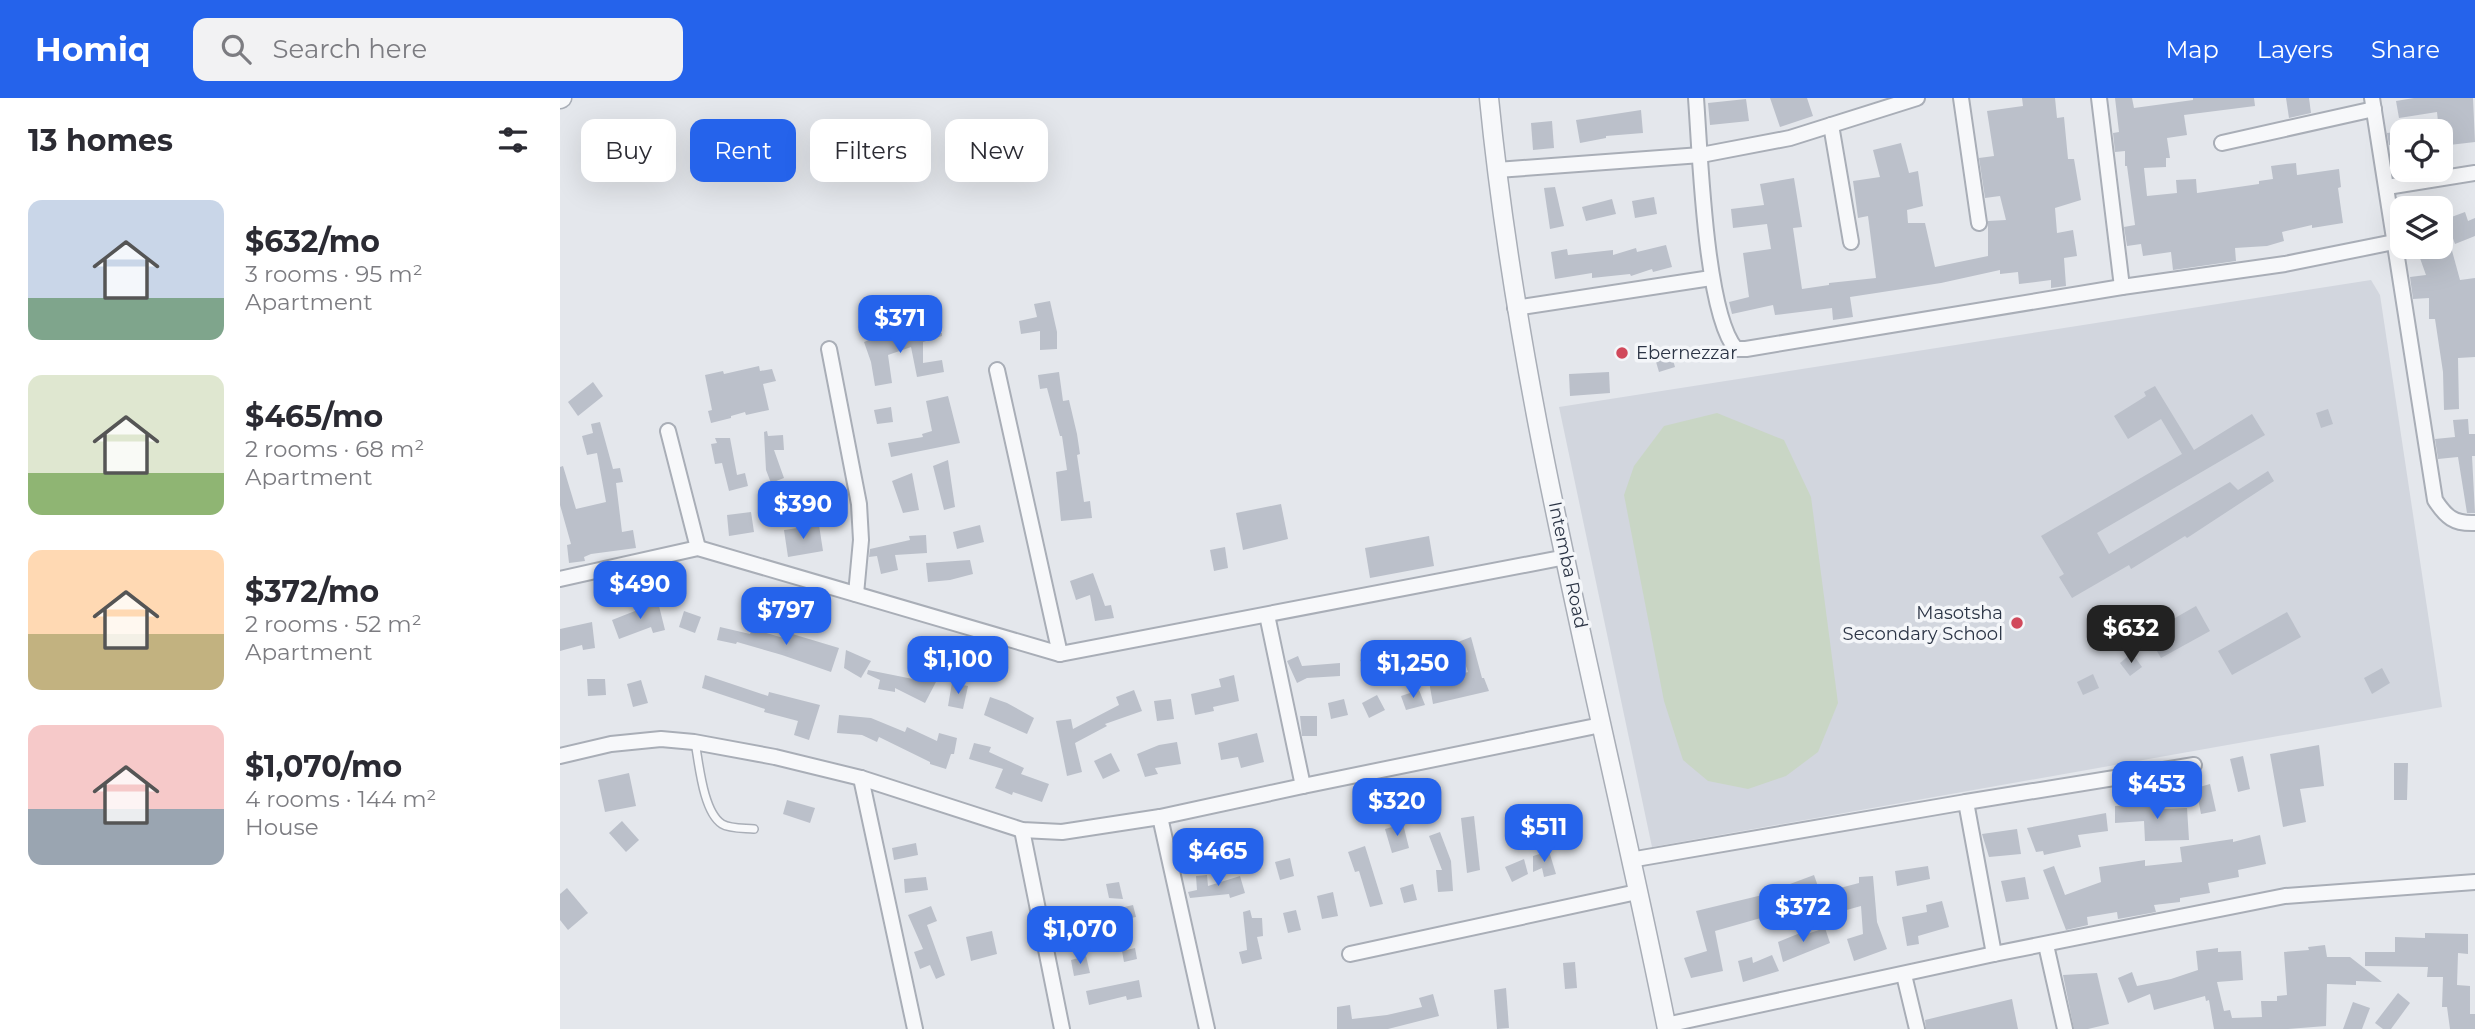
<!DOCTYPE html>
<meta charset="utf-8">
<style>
:root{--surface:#fff;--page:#f2f2f3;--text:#2b2b33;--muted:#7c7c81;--accent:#2563eb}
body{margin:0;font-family:Montserrat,sans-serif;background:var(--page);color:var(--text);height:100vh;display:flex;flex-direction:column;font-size:26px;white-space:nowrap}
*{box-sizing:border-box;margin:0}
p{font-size:23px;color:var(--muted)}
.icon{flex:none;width:38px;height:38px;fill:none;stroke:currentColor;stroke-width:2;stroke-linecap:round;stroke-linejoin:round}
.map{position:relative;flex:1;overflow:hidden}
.sheet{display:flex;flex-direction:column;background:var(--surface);width:560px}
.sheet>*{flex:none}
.top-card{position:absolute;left:21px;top:21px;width:665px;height:63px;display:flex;gap:14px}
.fabs{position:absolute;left:1830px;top:21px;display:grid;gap:14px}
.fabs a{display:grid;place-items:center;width:63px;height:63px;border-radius:14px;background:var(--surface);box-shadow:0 7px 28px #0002;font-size:35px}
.price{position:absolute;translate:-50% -60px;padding:0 16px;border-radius:14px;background:var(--accent);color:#fff;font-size:23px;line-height:46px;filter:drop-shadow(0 2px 4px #0008)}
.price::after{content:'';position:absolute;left:50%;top:42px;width:21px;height:16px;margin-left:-10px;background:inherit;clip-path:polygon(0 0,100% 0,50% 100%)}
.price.active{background:#222;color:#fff}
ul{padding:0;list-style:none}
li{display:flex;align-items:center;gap:21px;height:175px;padding:0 28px}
li span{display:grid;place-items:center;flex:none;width:196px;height:140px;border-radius:14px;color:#555}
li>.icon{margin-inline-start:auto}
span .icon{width:84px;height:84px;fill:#fffc;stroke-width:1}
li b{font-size:30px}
h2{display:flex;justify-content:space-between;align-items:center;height:84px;padding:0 28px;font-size:30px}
.pill{padding:0 24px;border-radius:14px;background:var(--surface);box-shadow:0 7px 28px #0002;font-size:24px;line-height:63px}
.pill.active{background:var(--accent);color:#fff}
header{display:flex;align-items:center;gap:42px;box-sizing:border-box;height:98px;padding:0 35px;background:var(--accent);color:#fff}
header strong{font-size:33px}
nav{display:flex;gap:38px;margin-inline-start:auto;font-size:24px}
.search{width:490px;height:63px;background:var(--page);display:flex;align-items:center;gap:18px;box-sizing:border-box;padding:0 24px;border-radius:14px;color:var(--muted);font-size:26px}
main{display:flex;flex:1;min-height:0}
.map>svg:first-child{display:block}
</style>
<header>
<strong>Homiq</strong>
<div class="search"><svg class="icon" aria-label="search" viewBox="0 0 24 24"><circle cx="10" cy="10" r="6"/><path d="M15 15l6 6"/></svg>Search here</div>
<nav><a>Map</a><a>Layers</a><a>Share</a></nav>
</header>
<main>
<section class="sheet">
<h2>13 homes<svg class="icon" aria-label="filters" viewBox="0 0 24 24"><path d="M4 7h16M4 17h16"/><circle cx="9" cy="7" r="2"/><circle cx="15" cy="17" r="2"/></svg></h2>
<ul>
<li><span style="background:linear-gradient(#c9d6e8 70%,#7fa58c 0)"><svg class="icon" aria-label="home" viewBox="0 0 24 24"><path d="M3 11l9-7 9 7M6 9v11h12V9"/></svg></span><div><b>$632/mo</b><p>3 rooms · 95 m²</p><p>Apartment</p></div></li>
<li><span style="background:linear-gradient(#dfe7d0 70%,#8fb573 0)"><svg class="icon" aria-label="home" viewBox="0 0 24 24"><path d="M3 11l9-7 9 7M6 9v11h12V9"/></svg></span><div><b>$465/mo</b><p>2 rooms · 68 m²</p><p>Apartment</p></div></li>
<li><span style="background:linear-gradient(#ffd9b3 60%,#c2b280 0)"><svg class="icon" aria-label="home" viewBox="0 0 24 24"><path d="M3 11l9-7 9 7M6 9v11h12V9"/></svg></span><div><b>$372/mo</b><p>2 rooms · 52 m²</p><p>Apartment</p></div></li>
<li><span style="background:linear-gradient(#f6c9c9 60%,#9aa5b1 0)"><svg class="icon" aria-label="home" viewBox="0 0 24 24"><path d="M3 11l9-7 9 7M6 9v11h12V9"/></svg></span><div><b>$1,070/mo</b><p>4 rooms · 144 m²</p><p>House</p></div></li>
</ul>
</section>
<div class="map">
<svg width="1915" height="931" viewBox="0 0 1915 931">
<rect width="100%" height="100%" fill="#e4e7ec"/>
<polygon fill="#d2d6de" points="1811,182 1820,197 1882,609 1092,749 999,309"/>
<polygon fill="#c9d6c5" points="1157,315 1224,342 1251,399 1278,605 1258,654 1226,678 1188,691 1148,683 1123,662 1104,603 1064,397 1074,368 1104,328"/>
<g fill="#bbc0ca">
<polygon points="1210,0 1247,0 1253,18 1220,29"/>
<polygon points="1462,0 1495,0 1497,20 1504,19 1508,61 1514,61 1521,102 1495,110 1497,135 1513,132 1517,158 1504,160 1506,188 1491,190 1491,182 1459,186 1458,174 1440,176 1440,172 1381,185 1290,199 1293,219 1273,222 1272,210 1215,217 1213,207 1172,216 1169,204 1189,199 1183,155 1211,151 1207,126 1173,130 1171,111 1204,107 1200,86 1234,80 1242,129 1233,130 1242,191 1269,187 1269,185 1316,180 1308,118 1298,120 1293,83 1320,79 1313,52 1341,45 1349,75 1358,73 1363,108 1347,112 1348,125 1365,125 1375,169 1428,158 1428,123 1446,122 1440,98 1425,100 1419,60 1434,58 1427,13 1463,8"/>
<polygon points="1555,0 1572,0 1574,10 1633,2 1633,0 1694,0 1695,8 1624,17 1627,37 1607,40 1610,60 1606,60 1606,69 1584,70 1587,98 1617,95 1616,82 1636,81 1637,95 1699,86 1699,83 1713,81 1711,68 1726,66 1736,65 1737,77 1779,71 1781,89 1778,90 1783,125 1752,130 1752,127 1722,134 1724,143 1707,148 1675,150 1676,163 1613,172 1611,154 1583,158 1581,146 1567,148 1564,129 1575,127 1567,68 1565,68 1565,53 1555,54 1553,35 1559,34"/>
<polygon points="1726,0 1749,0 1751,15 1729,20"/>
<polygon points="1854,0 1913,0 1915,44 1881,48 1881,33 1879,33 1877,14 1839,20 1836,3"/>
<polygon points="1186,1 1189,23 1150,27 1148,5"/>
<polygon points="1081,12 1083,35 1046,38 1046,40 1020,45 1016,22"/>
<polygon points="992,23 994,50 973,52 971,25"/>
<polygon points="1843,33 1843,46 1829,47 1827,35"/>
<polygon points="995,89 1004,128 990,131 984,90"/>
<polygon points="1094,99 1097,116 1075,120 1072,103"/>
<polygon points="1052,101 1056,116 1026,123 1022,109"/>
<polygon points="1905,114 1908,123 1915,120 1915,138 1895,146 1886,121"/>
<polygon points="1106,147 1112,169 1093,174 1092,171 1071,178 1070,176 1032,180 1032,175 995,181 991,154 1007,151 1008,157 1053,152 1053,157 1076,150 1077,154"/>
<polygon points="1856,149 1891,149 1900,182 1915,180 1915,259 1898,260 1899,311 1884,312 1883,274 1875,221 1869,221 1869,200 1853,201 1850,179 1866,177"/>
<polygon points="490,203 497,234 497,251 480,252 480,233 461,236 459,223 477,219 474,206"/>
<polygon points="382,235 382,238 363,244 363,265 382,262 384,274 357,279 351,249 328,257 332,285 315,288 311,264 304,244 324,236"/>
<polygon points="1110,252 1115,269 1099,274 1094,257"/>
<polygon points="199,268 200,273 212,271 216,283 203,286 209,312 186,317 185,314 171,318 171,320 151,325 148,313 152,312 145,277 163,273 164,276"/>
<polygon points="499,274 503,303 509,302 517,336 520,356 517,357 524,404 530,403 532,420 501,423 496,374 507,372 502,338 500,338 487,290 480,291 478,277"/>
<polygon points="1049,274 1050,295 1010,298 1009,276"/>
<polygon points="33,284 43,298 18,318 8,304"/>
<polygon points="1595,288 1634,352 1692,316 1705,337 1537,435 1549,456 1670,384 1678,392 1708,373 1714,383 1627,440 1625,438 1571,471 1569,467 1512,500 1499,479 1504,476 1481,438 1622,356 1601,321 1568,341 1554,318 1586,298 1584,294"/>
<polygon points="388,298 400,345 331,359 328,345 363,339 362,336 372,333 366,303"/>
<polygon points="331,309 333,324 317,326 314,312"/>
<polygon points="1768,311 1773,326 1761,330 1756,315"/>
<polygon points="1908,321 1909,336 1915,336 1915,358 1912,358 1915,415 1907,415 1898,359 1878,361 1875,341 1895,339 1893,322"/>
<polygon points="40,324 53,371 60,370 63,384 56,385 62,434 73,432 76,450 31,456 24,459 25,463 9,465 7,447 11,446 0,407 0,369 3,368 16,411 46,404 37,355 27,357 22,338 33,335 31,326"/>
<polygon points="207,333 208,338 223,337 224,352 214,352 224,380 211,385 206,372 204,334"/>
<polygon points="155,340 170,340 177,377 185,375 188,388 169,393 162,365 155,366 151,346 157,345"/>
<polygon points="388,362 395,409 384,412 373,368"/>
<polygon points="352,375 359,412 343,415 332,383"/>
<polygon points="227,402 229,416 213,417 212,404"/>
<polygon points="721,406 728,441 683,452 676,415"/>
<polygon points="191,414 194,434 169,438 167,417"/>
<polygon points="259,427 263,453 228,459 224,432"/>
<polygon points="420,427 424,444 397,451 393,434"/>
<polygon points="366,437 367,455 335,457 338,472 321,476 317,458 309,459 310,451 350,442 349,438"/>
<polygon points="869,438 874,468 810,480 805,450"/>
<polygon points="665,449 668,470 654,473 650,452"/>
<polygon points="410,462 413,476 390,482 368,484 366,465"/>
<polygon points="533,475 545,508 551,507 554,520 535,523 530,497 516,502 510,483"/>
<polygon points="98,504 105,532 93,535 91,529 59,541 52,522"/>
<polygon points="1636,508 1650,533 1601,560 1587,536"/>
<polygon points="124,513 141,519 135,535 119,529"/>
<polygon points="1727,514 1741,539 1672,577 1658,553"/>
<polygon points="32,524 35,550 23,552 22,547 0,553 0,531"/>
<polygon points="160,529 190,536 192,531 227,541 229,535 279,550 271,574 222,557 177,544 176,546 157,542"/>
<polygon points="911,539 922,580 924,580 929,593 873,606 862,544 876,542 882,581 908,574 898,544"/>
<polygon points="840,544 847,562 808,577 800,562"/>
<polygon points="286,552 311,563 301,580 284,570"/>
<polygon points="1572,555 1582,569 1570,578 1560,565"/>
<polygon points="738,558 742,568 780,565 780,578 747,580 737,585 727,563"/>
<polygon points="1822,570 1830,585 1812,596 1804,580"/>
<polygon points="308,572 358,582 361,575 377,582 365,605 335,590 335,594 318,591 320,582 307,576"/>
<polygon points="1533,576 1539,590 1523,597 1517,584"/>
<polygon points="145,577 208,598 209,594 260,607 249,642 234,637 238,623 204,614 205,611 142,590"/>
<polygon points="674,577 679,603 653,609 654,613 635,617 631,596 661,589 659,581"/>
<polygon points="27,581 45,581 46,597 28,598"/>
<polygon points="81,582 88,605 73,609 67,586"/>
<polygon points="392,585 408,588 403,611 388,608"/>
<polygon points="574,592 582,613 545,626 547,628 515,645 522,674 507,678 496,623 511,621 513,631 559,607 556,599"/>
<polygon points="859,592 865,607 846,612 841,598"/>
<polygon points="817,597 825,612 809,620 802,605"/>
<polygon points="430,599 447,605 474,620 467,636 424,617"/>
<polygon points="611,601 614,621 597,623 594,603"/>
<polygon points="784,601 788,617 771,621 768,605"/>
<polygon points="279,617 311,620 345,634 347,629 377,643 379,635 397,640 394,656 391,656 386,671 370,666 370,664 319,639 317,644 302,637 277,635"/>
<polygon points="740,618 757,618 757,638 742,638"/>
<polygon points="697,635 704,664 681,670 678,659 661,662 658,645"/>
<polygon points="617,644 621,666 595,670 598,676 585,679 577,656 599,647"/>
<polygon points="414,645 431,649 429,654 464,670 461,676 489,686 482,704 453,694 452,697 435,690 443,671 409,661"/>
<polygon points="1759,647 1764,688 1740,691 1746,724 1723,729 1710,656"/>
<polygon points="551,655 560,673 543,681 534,663"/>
<polygon points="1683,658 1690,691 1678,694 1670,661"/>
<polygon points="1834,665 1848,665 1847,702 1834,702"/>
<polygon points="69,675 76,708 45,714 38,682"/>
<polygon points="1650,686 1656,713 1641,716 1636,690"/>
<polygon points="227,702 255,710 250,725 223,716"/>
<polygon points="1604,706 1604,711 1627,710 1629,742 1585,743 1584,723 1555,725 1555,708"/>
<polygon points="1546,715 1548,733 1518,737 1521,749 1484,757 1483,753 1476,754 1467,730"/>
<polygon points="914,718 920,772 907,775 901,720"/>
<polygon points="62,723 79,742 66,754 49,735"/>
<polygon points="843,726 849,750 832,755 825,731"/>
<polygon points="1457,731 1461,756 1429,759 1422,736"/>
<polygon points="880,734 891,763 893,793 878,794 876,772 882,772 869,738"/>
<polygon points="1700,737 1706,766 1678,772 1679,779 1648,785 1650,795 1620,800 1620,804 1594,807 1596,814 1558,821 1557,814 1527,819 1528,827 1506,832 1483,772 1494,768 1505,797 1541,784 1539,769 1585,762 1585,768 1622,764 1620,749 1673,741 1673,744"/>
<polygon points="356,745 358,757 334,762 332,750"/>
<polygon points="805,748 823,806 810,809 799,773 795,774 788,754"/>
<polygon points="989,753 996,776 984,779 982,770 973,774 973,758"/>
<polygon points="730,760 734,778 720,782 715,764"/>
<polygon points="964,761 968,776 952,784 945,769"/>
<polygon points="1368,768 1370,781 1337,788 1335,773"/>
<polygon points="647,777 648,788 680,778 685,795 670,800 669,796 630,800 628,794 637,792 636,778"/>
<polygon points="1254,777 1260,794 1236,803 1237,807 1214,812 1215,816 1155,833 1163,873 1131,880 1124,860 1147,853 1136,813 1223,792 1222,789"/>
<polygon points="1313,778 1317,824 1327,851 1294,863 1287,841 1303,836 1301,808 1283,813 1276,791 1299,785 1299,779"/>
<polygon points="366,779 368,792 345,795 344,781"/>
<polygon points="1465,779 1469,801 1446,804 1441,783"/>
<polygon points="559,784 563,801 549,800 546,786"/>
<polygon points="853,786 857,802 844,805 840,790"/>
<polygon points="7,790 28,815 8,832 0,822 0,796"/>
<polygon points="773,794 778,818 762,821 757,798"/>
<polygon points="1382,803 1389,829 1358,838 1359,846 1347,848 1342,819 1367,814 1366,807"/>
<polygon points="573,807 576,819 554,823 551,812"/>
<polygon points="371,808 377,823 367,827 385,877 376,881 370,867 360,871 354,854 363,851 348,817"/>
<polygon points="690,812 692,820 702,820 703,838 697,839 702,861 682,866 679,854 687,852 683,814"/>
<polygon points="736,812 741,832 728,835 723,815"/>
<polygon points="523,818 526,832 507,836 504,822"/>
<polygon points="1265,830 1270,845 1223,864 1218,844 1240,835 1241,838"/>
<polygon points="432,833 437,856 411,863 406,839"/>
<polygon points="1865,835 1908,836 1908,856 1898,855 1897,887 1910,888 1910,916 1915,916 1915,931 1890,931 1887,909 1882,909 1883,879 1867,879 1868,869 1805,868 1805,854 1835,854 1835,839 1865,840"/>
<polygon points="1765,847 1767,859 1790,859 1822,884 1796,883 1796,887 1767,886 1766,928 1728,931 1654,931 1649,902 1646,903 1645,898 1594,912 1590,896 1568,905 1558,880 1572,874 1577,888 1611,881 1638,872 1636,853 1658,850 1658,854 1681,853 1683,882 1657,884 1664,913 1670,912 1672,920 1702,919 1701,903 1717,903 1717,898 1727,897 1724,854 1749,852 1748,849"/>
<polygon points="575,850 577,861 564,864 562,853"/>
<polygon points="1212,857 1219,873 1183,884 1178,863 1192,859 1193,865"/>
<polygon points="526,858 530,875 514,878 511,862"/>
<polygon points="1015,864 1017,890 1005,891 1003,865"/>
<polygon points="1537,875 1549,926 1528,931 1514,931 1503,877"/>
<polygon points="579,882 582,899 567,902 566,898 529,907 526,893"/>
<polygon points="946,890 949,930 937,931 934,892"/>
<polygon points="1838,895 1850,905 1831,931 1823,931 1815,925"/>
<polygon points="873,896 879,918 828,931 777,931 777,909 790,907 792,921 827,917 862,909 859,900"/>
<polygon points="1452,901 1458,931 1366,931 1365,922"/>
<polygon points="1793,904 1810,910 1802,931 1783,931"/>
</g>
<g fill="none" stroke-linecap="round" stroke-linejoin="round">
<g stroke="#a9aeb7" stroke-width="10">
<path id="service" d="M135,644c4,21 8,70 27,82 8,5 23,4 32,5"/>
</g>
<g stroke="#a9aeb7" stroke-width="18">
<g id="minor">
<path d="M1136,0c4,52 9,216 40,251h10l376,-62 163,-23 109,-22"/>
<polyline points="1401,0 1419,125"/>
<polyline points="1539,0 1562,189"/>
<path d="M1812,0l63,402c11,17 19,24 40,23"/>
<polyline points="1271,27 1291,144"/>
<polyline points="1662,45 1814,11"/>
<polyline points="937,72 1141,57 1230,40 1357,0"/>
<polyline points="1827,89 1915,75"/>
<polyline points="955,210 1151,180"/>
<polyline points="269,251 299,406 301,442 296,496"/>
<polyline points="437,272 500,556"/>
<polyline points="108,333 138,450"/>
<polyline points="0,481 138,450 500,556 1006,459"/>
<polyline points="707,517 743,688"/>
<polyline points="0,658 51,646 101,641 134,644 215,659 301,680 462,732 502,734 600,719 743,688 1041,627"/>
<polyline points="301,680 355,931"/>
<polyline points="1406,704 1634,667"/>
<polyline points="600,719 647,931"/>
<polyline points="462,732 502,931"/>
<polyline points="1070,762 1406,704 1434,856"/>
<polyline points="1486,847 1505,931"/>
<polyline points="790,856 1077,794"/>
<polyline points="1344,877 1357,931"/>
<polyline points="1106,927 1434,856 1725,798 1915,784"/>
</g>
</g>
<g stroke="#a9aeb7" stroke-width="21">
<g id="tertiary">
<path d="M929,0c31,315 116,621 178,931"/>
<polyline points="0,1 2,0"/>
</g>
</g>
<use href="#service" stroke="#f7f8fa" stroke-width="7"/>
<use href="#minor" stroke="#f7f8fa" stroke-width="14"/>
<use href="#tertiary" stroke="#f7f8fa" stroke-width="18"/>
</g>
<g fill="#d1495b" stroke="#f4f6f9" stroke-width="2.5">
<circle cx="1062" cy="255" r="7"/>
<circle cx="1457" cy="525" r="7"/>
</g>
<g text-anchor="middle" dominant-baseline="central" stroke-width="7" stroke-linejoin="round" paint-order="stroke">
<g font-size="18" fill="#2b3445" stroke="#f4f6f9" text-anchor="start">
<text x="1076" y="255">Ebernezzar</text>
<text x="1443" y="515" text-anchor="end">Masotsha<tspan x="1443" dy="21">Secondary School</tspan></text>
</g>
<g font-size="18" fill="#2b3445" stroke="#f4f6f9">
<text transform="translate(1008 467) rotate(78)">Intemba Road</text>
</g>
</g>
</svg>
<div class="fabs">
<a><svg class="icon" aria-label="locate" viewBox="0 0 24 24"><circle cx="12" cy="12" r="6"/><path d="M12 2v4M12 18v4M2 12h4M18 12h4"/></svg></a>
<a><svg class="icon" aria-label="layers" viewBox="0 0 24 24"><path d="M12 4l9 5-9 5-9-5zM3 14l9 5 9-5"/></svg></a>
</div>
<b class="price" style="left:340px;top:257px">$371</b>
<b class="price" style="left:243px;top:443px">$390</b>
<b class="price" style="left:80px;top:523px">$490</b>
<b class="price" style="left:226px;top:549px">$797</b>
<b class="price active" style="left:1571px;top:567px">$632</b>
<b class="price" style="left:398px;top:598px">$1,100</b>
<b class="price" style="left:853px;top:602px">$1,250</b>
<b class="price" style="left:1597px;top:723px">$453</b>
<b class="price" style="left:837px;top:740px">$320</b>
<b class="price" style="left:984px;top:766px">$511</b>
<b class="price" style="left:658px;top:790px">$465</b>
<b class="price" style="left:1243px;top:846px">$372</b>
<b class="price" style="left:520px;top:868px">$1,070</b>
<div class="top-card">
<a class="pill">Buy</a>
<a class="pill active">Rent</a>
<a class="pill">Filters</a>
<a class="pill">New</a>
</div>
</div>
</main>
